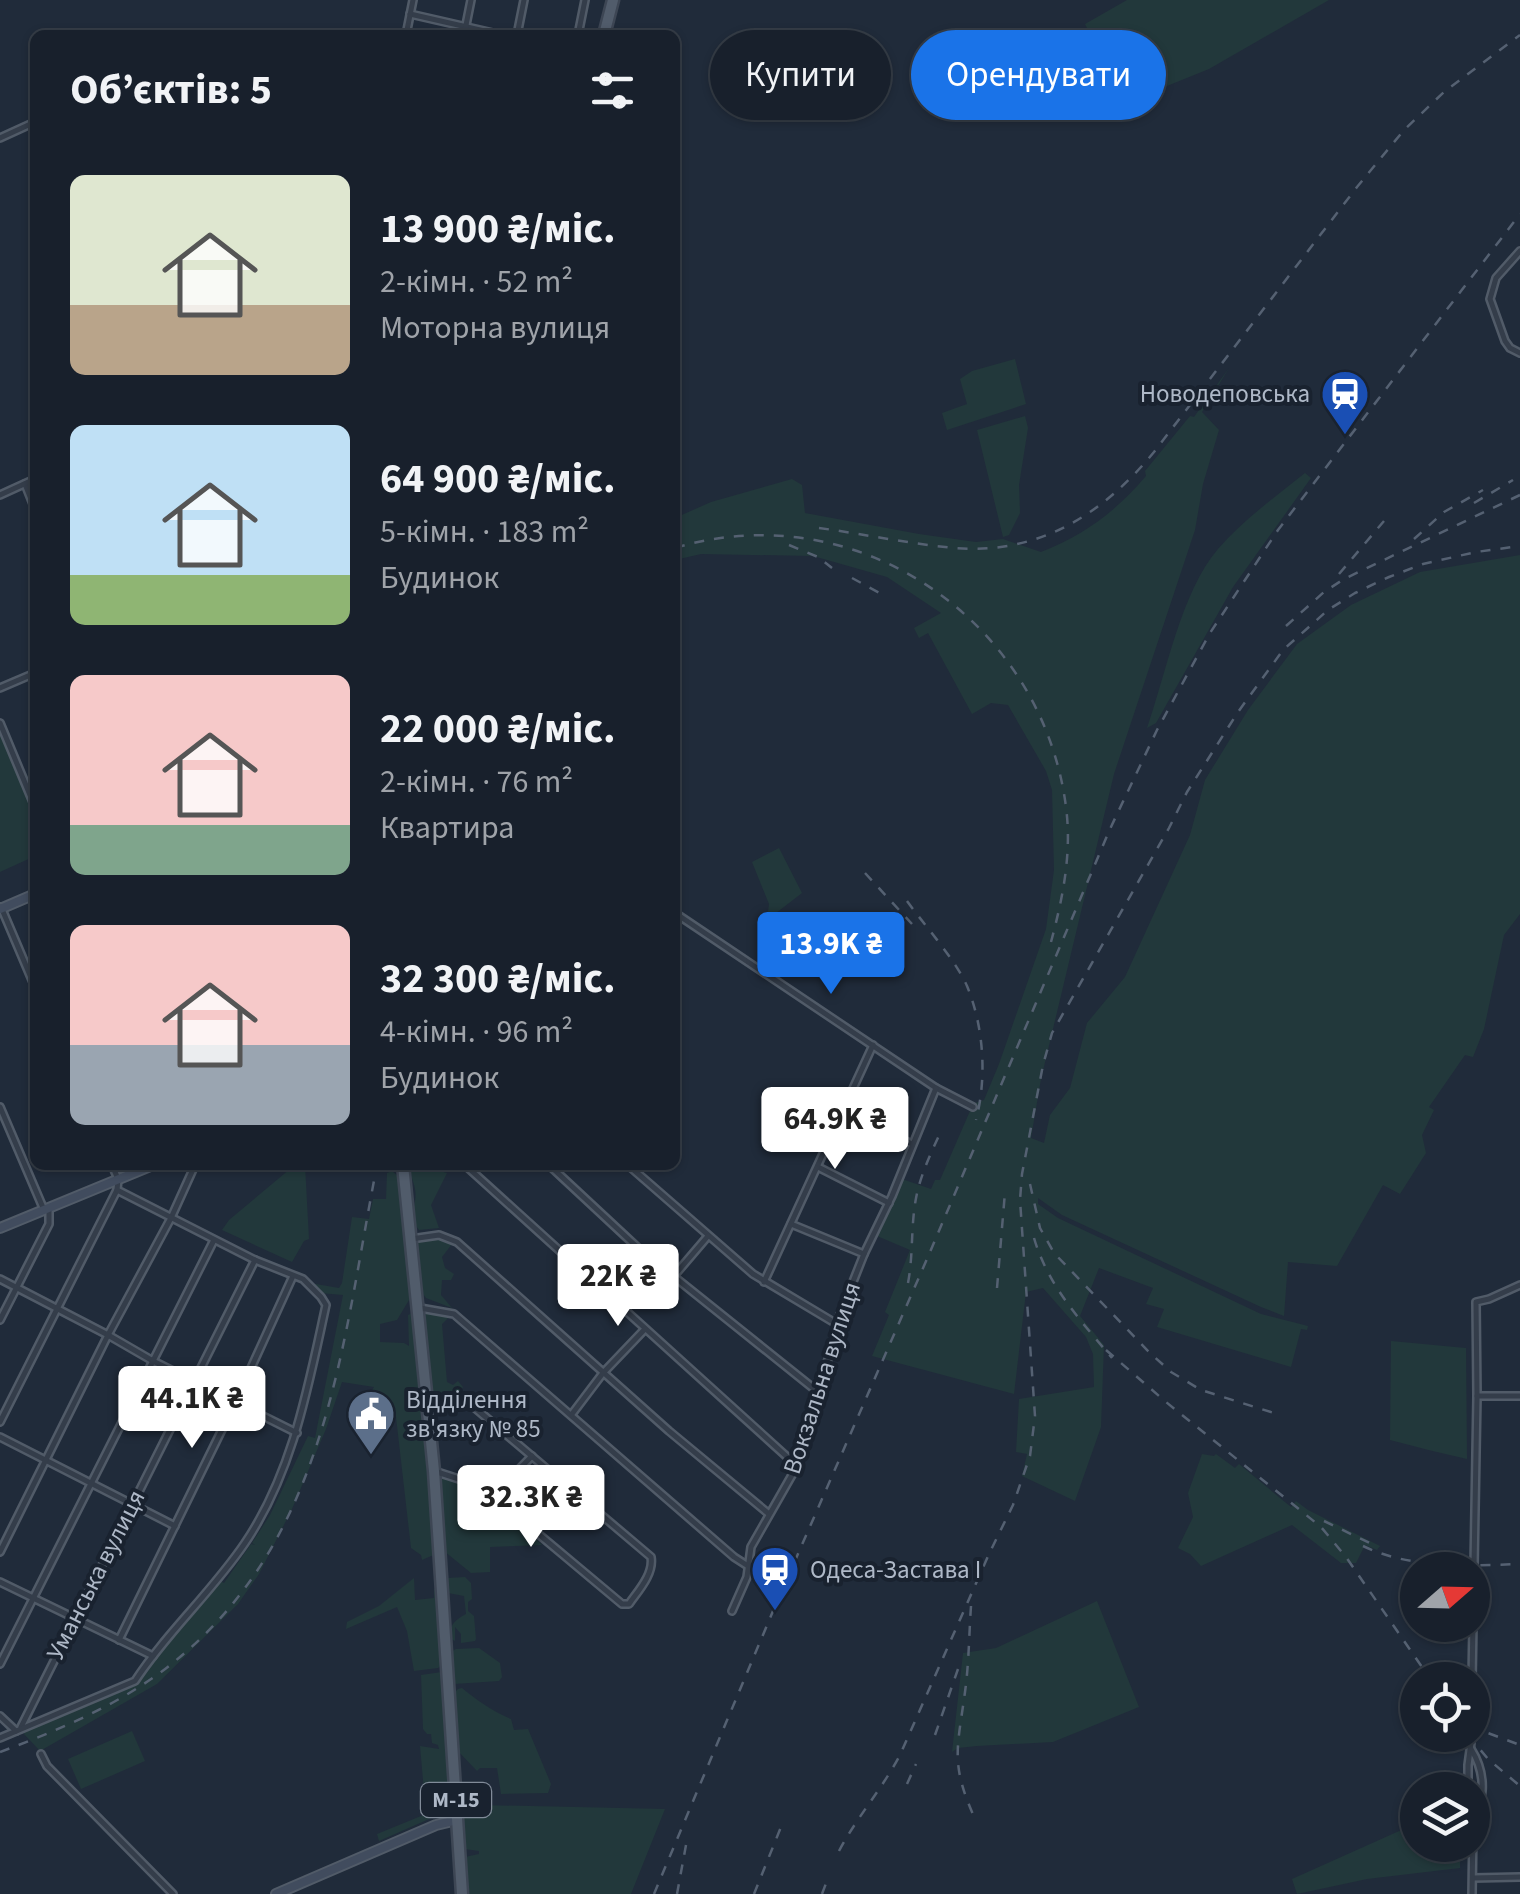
<!DOCTYPE html>
<html lang="uk">
<meta charset="utf-8">
<style>
:root{--surface:#18202c;--page:#212834;--text:#f1f3f6;--muted:#9fa3a9;--line:#363e48;--accent:#1a73e8}
body{margin:0;font-family:"Source Sans 3",sans-serif;background:var(--page);color:var(--text);height:100vh;display:flex;flex-direction:column;font-size:38px;white-space:nowrap}
*{box-sizing:border-box;margin:0}
p{font-size:32px;color:var(--muted)}
.icon{flex:none;width:55px;height:55px;fill:none;stroke:currentColor;stroke-width:2;stroke-linecap:round;stroke-linejoin:round}
.map{position:relative;flex:1;overflow:hidden}
.drawer{position:absolute;left:30px;top:30px;width:650px;height:1140px;display:flex;flex-direction:column;background:var(--surface);border-radius:15px;box-shadow:0 2px 8px #0004,0 0 0 2px var(--line)}
.drawer>*{flex:none}
.guide{position:absolute;left:710px;top:30px;width:660px;height:90px;display:flex;gap:20px}
.needle{width:65px;rotate:70deg}
.tools{position:absolute;left:1400px;top:1552px;display:grid;gap:20px}
.tools a{display:grid;place-items:center;width:90px;height:90px;border-radius:50%;background:var(--surface);box-shadow:0 2px 8px #0004,0 0 0 2px var(--line);font-size:50px}
.price{position:absolute;translate:-50% -85px;padding:0 22px;border-radius:10px;background:#fff;color:#222;font-size:32px;line-height:65px;filter:drop-shadow(0 2px 5px #0008)}
.price::after{content:'';position:absolute;left:50%;top:60px;width:30px;height:22px;margin-left:-15px;background:inherit;clip-path:polygon(0 0,100% 0,50% 100%)}
.price.current{background:var(--accent);color:#fff}
ul{padding:0;list-style:none}
li{display:flex;align-items:center;gap:30px;height:250px;padding:0 40px}
li span{display:grid;place-items:center;flex:none;width:280px;height:200px;border-radius:15px;color:#555}
li>.icon{margin-inline-start:auto}
span .icon{width:120px;height:120px;fill:#fffc;stroke-width:1}
li b{font-size:42px}
h2{display:flex;justify-content:space-between;align-items:center;height:120px;padding:0 40px;font-size:42px}
.chip{padding:0 35px;border-radius:45px;background:var(--surface);box-shadow:0 2px 8px #0004,0 0 0 2px var(--line);font-size:35px;line-height:90px}
.chip.current{background:var(--accent);color:#fff}
.map>svg:first-child{display:block}
</style>
<div class="map">
<svg width="1520" height="1894" viewBox="0 0 1520 1894">
<rect width="100%" height="100%" fill="#202b3a"/>
<g fill="#22383b">
<polygon points="1127,0 1329,0 1209,69 1125,103 1085,24"/>
<polygon points="1015,359 1026,404 947,430 942,413 967,404 960,379 972,371"/>
<path d="M1229,368l-27,44 17,18 -16,54 -8,46 -81,244 -73,305 -10,59 13,5 6,-28 20,-27 17,-65 38,-46 65,-142 15,-55 43,-70 49,-66 54,-39 69,-33 100,-17v359l-16,21 -20,94 -11,28 -8,-2 -36,52 5,3 -12,25 4,18 -26,41 -17,-9 -46,81 -49,-4 -4,54 -23,-9 -199,-92 -24,-17v6l20,14 203,96 47,12 -1,4 -6,-1 -10,38 -134,-40 7,-18 -18,-5 7,-16 -54,-20 -19,48 24,29 -3,82 -26,74 -53,-25 5,-22 -11,-2 3,-53 75,-12 -1,-33 -7,-17 -43,-49 -17,4 -12,102 -142,-38 17,-41 -4,-3 25,-62 -33,-14 22,-58 32,11 4,-9h5l30,-69 5,-8 9,-3 15,-36 47,-135 8,-59 -2,-80 -6,-19 -38,-66 -17,-2 -19,11 -44,-81 -9,5 -5,-10 27,-15 -54,-36 -74,-21 -112,-2 -26,6v-42l36,-16 81,-23 10,6 3,28 114,21 57,8 27,-3 38,13c45,-18 74,-40 105,-76l-1,-5 45,-55 4,1z"/>
<polygon points="1025,416 1028,428 1019,485 1020,513 1009,535 1003,537 977,430"/>
<path d="M1305,473l6,5 -78,109 -77,136 -9,5c19,-54 34,-136 71,-179 24,-28 57,-52 87,-76z"/>
<polygon points="0,730 35,813 35,856 0,872"/>
<polygon points="779,848 802,893 767,920 769,904 752,862"/>
<polygon points="305,1165 309,1239 304,1241 292,1262 222,1230 229,1220 290,1169"/>
<path d="M412,1165h21l-1,4 15,4 -16,32 8,23 -20,2c-12,-17 -1,-25 -4,-41 -2,-11 -6,-12 -3,-24z"/>
<polygon points="392,1171 400,1178 412,1295 397,1320 380,1324 380,1342 404,1343 409,1346 408,1315 415,1312 438,1553 422,1560 421,1555 411,1548 396,1417 363,1406 374,1387 342,1382 326,1429 292,1509 259,1574 238,1604 157,1684 40,1751 24,1734 24,1729 136,1681 142,1670 218,1580 224,1583 251,1544 255,1545 252,1543 270,1515 308,1436 315,1438 343,1295 320,1293 310,1283 339,1288 342,1283 352,1217 369,1219 373,1199 386,1199 387,1173"/>
<polygon points="438,1236 458,1246 457,1248 452,1244 442,1257 445,1268 454,1274 451,1280 442,1280 441,1295 452,1308 426,1298 421,1291 416,1240"/>
<polygon points="420,1311 443,1311 451,1315 442,1324 447,1382 453,1385 458,1381 463,1387 458,1397 430,1398"/>
<path d="M1391,1341l75,7 1,111c-26,-6 -51,-12 -77,-19z"/>
<polygon points="1202,1454 1214,1456 1216,1454 1235,1468 1239,1464 1291,1507 1296,1501 1308,1510 1380,1546 1377,1550 1365,1545 1356,1563 1341,1563 1292,1525 1201,1566 1190,1554 1178,1548 1193,1517 1188,1493"/>
<polygon points="437,1475 468,1485 471,1488 471,1501 484,1488 542,1545 490,1547 490,1572 471,1573 444,1551"/>
<path d="M465,1577l6,6 1,16 -4,3v9l6,5 2,23 -1,2 -14,2v-9l-6,-7v14l-7,-4c1,-11 8,-18 18,-23l-2,-18 -16,-3 -1,-15z"/>
<polygon points="414,1578 415,1600 434,1598 434,1589 441,1586 444,1633 439,1636 440,1661 445,1661 438,1668 414,1671 407,1631 397,1607 346,1629 347,1622 379,1606"/>
<polygon points="1097,1601 1139,1707 1053,1742 977,1746 958,1748 952,1752 963,1653 996,1648"/>
<polygon points="479,1648 500,1663 502,1677 499,1681 454,1684 451,1681 449,1653 456,1649"/>
<polygon points="442,1672 445,1675 450,1806 445,1812 379,1841 377,1834 426,1814 420,1746 439,1749 438,1745 432,1743 431,1734 427,1734 423,1729 421,1675"/>
<path d="M462,1688c16,13 30,23 49,31l3,11 14,-1 23,55 -3,9 -47,1 -4,-26h-17l-3,3 -21,-22 -4,-54 6,-6z"/>
<polygon points="132,1731 145,1761 81,1789 68,1759"/>
<polygon points="479,1805 665,1809 631,1894 467,1894 465,1857 479,1854 479,1851 465,1849 461,1818"/>
<polygon points="1417,1823 1418,1845 1460,1845 1460,1868 1367,1879 1297,1894 1292,1879"/>
</g>
<g fill="none" stroke-linecap="round" stroke-linejoin="round">
<g stroke="#515b68" stroke-width="10">
<g id="street">
<polyline points="410,14 502,35"/>
<polyline points="406,35 413,0"/>
<polyline points="464,35 471,0"/>
<polyline points="517,35 524,0"/>
<polyline points="578,35 585,0"/>
<polyline points="0,138 35,122"/>
<polyline points="1520,251 1496,278 1490,299 1505,341 1510,348 1520,353"/>
<polyline points="25,484 35,509"/>
<polyline points="0,495 35,479"/>
<polyline points="0,688 35,673"/>
<polyline points="0,723 35,807"/>
<polyline points="1,907 35,987"/>
<polyline points="675,913 936,1088 973,1107"/>
<polyline points="0,1107 44,1210"/>
<polyline points="843,1112 912,1144"/>
<polyline points="465,1165 796,1465"/>
<polyline points="549,1165 637,1247 818,1392"/>
<polyline points="628,1165 753,1274 835,1323"/>
<polyline points="818,1167 889,1203"/>
<polyline points="791,1224 864,1254"/>
<polyline points="411,1239 439,1235 457,1242 669,1431 769,1514"/>
<polyline points="673,1277 708,1236"/>
<polyline points="0,1279 108,1335 153,1361 297,1433"/>
<polyline points="764,1282 873,1045"/>
<polyline points="420,1308 454,1314 734,1557 748,1566"/>
<polyline points="0,1320 49,1224 49,1208"/>
<polyline points="1477,1396 1520,1396"/>
<path d="M430,1402h36l9,6 176,149c3,17 -13,34 -22,47h-7l-129,-108 -28,-15 -31,-10"/>
<polyline points="572,1414 603,1373 645,1329"/>
<polyline points="0,1422 117,1190"/>
<polyline points="0,1437 175,1526"/>
<polyline points="493,1496 532,1456"/>
<polyline points="0,1552 108,1335 171,1218 195,1165"/>
<polyline points="0,1582 153,1656"/>
<polyline points="732,1611 747,1577 751,1547 792,1475 816,1413 821,1379 835,1340 839,1317 864,1254 892,1196 936,1088"/>
<polyline points="119,1640 236,1401 293,1276"/>
<polyline points="0,1664 214,1240"/>
<polyline points="1472,1680 1477,1396 1476,1302 1489,1299 1520,1285"/>
<polyline points="0,1716 16,1731"/>
<polyline points="21,1727 255,1260"/>
<path d="M0,1738l135,-57c32,-49 77,-89 110,-138 48,-71 63,-156 81,-238l-5,-8 -18,-18 -48,-19 -138,-70 1,-11 -6,-14"/>
<path d="M1471,1749c18,29 11,51 2,82"/>
<polyline points="41,1754 47,1766 173,1894"/>
<polyline points="1468,1790 1468,1765 1472,1735"/>
<polyline points="1473,1878 1520,1877"/>
<polyline points="1472,1894 1473,1828"/>
</g>
</g>
<g stroke="#515b68" stroke-width="12">
<g id="secondary">
<polyline points="0,909 35,894"/>
<polyline points="0,1228 153,1165"/>
<polyline points="276,1894 436,1825 457,1820"/>
</g>
</g>
<g stroke="#3d4654" stroke-width="15">
<g id="primary">
<polyline points="604,35 613,0"/>
<polyline points="403,1165 434,1471 462,1894"/>
</g>
</g>
<use href="#street" stroke="#343d4a" stroke-width="5"/>
<use href="#secondary" stroke="#414c5e" stroke-width="8"/>
<use href="#primary" stroke="#515c6b" stroke-width="10"/>
<g stroke="#556172" stroke-width="2.5" stroke-dasharray="10 10" stroke-linecap="butt">
<polyline points="1474,503 1513,480"/>
<path d="M819,528c45,6 91,16 136,20 84,7 148,-34 199,-96l203,-265 47,-57 40,-38 76,-57"/>
<polyline points="1414,539 1444,512 1483,490"/>
<polyline points="789,545 818,557 832,568"/>
<path d="M675,548c182,-55 367,73 391,259 6,46 -3,90 -15,135"/>
<polyline points="1339,574 1384,521"/>
<polyline points="852,578 887,597"/>
<polyline points="1286,626 1324,592 1344,579 1520,495"/>
<polyline points="865,873 912,924"/>
<path d="M907,901c18,25 48,58 60,85 17,41 20,92 9,134"/>
<polyline points="1030,1184 1040,1228 1054,1253 1149,1352 1171,1372 1201,1390 1277,1414"/>
<path d="M1034,1238c14,48 47,83 78,120"/>
<path d="M908,1283c5,-26 3,-53 7,-79 4,-27 16,-51 27,-75"/>
<polyline points="997,1288 1005,1192"/>
<polyline points="1106,1350 1166,1402 1321,1527 1346,1557 1431,1680"/>
<polyline points="1324,1521 1378,1547"/>
<path d="M1363,1546c48,23 105,20 157,18"/>
<path d="M971,1606c-2,28 -2,57 -6,86 -8,59 -15,72 11,129"/>
<polyline points="1472,1722 1488,1733 1520,1745"/>
<polyline points="935,1735 958,1669"/>
<polyline points="1468,1735 1488,1759 1520,1786"/>
<path d="M0,1752c54,-20 109,-43 157,-77 170,-124 183,-321 220,-510"/>
<polyline points="907,1784 916,1764"/>
<path d="M839,1851c18,-34 43,-62 61,-96l89,-201 24,-49 17,-49 5,-40 -15,-216 2,-26 21,-109 9,-32 117,-205 18,-36 51,-80 45,-62 45,-40 27,-17 34,-16 34,-13 53,-12 44,-6"/>
<polyline points="654,1894 773,1611 927,1259 1110,829 1157,730 1210,633 1278,530 1520,214"/>
<polyline points="677,1894 686,1845"/>
<polyline points="754,1894 781,1827"/>
<polyline points="822,1894 828,1878"/>
</g>
</g>
<defs>
<g id="station-pin" transform="scale(2.5)"><path d="M0 17L-7.5 6A9.5 9.5 0 1 1 7.5 6Z" fill="#1a4fb4" stroke="#19222f"/><path d="M-3-6H3Q5-6 5-4V2Q5 4 3 4L4.5 6H3L1.5 4h-3L-3 6H-4.5L-3 4Q-5 4-5 2V-4Q-5-6-3-6ZM-3.5-4v3h7v-3ZM-3.5 1v1.5H-2V1ZM2 1v1.5H3.5V1Z" fill="#fff"/></g>
<g id="civic-pin" transform="scale(2.5)"><path d="M0 17L-7.5 6A9.5 9.5 0 1 1 7.5 6Z" fill="#5c6f8a" stroke="#19222f"/><path d="M-.6-6.5H3V-4.5H.6V-3L4-1V1h2V6H-6V1h2V-1L-.6-3ZM-1.2 2.5V6h2.4V2.5Z" fill="#fff"/></g>
</defs>
<g fill-rule="evenodd">
<use href="#station-pin" x="1345" y="394"/>
<use href="#civic-pin" x="371" y="1414"/>
<use href="#station-pin" x="775" y="1570"/>
</g>
<g text-anchor="middle" dominant-baseline="central" stroke-width="8" stroke-linejoin="round" paint-order="stroke">
<rect fill="#19222f" stroke="#818b99" stroke-width="2.5" x="421" y="1783" width="70" height="34" rx="8"/>
<g font-size="22" font-weight="bold" fill="#aeb8c7">
<text x="456" y="1800">М-15</text>
</g>
<g font-size="25" fill="#aeb8c7" stroke="#19222f" text-anchor="start">
<text x="1310" y="394" text-anchor="end">Новодеповська</text>
<text x="406" y="1400">Відділення<tspan x="406" dy="29">зв'язку № 85</tspan></text>
<text x="810" y="1570">Одеса-Застава I</text>
</g>
<g font-size="25" fill="#aeb8c7" stroke="#19222f">
<text transform="translate(822 1378) rotate(-72)">Вокзальна вулиця</text>
<text transform="translate(96 1575) rotate(-63)">Уманська вулиця</text>
</g>
</g>
</svg>
<div class="tools">
<a><svg class="needle" viewBox="-14 -14 28 28"><path d="M0-13l5 13h-10z" fill="#e53935"/><path d="M0 13l5-13h-10z" fill="#9fa3a9"/></svg></a>
<a><svg class="icon" aria-label="locate" viewBox="0 0 24 24"><circle cx="12" cy="12" r="6"/><path d="M12 2v4M12 18v4M2 12h4M18 12h4"/></svg></a>
<a><svg class="icon" aria-label="layers" viewBox="0 0 24 24"><path d="M12 4l9 5-9 5-9-5zM3 14l9 5 9-5"/></svg></a>
</div>
<b class="price current" style="left:831px;top:997px">13.9K ₴</b>
<b class="price" style="left:835px;top:1172px">64.9K ₴</b>
<b class="price" style="left:618px;top:1329px">22K ₴</b>
<b class="price" style="left:192px;top:1451px">44.1K ₴</b>
<b class="price" style="left:531px;top:1550px">32.3K ₴</b>
<div class="guide">
<a class="chip">Купити</a>
<a class="chip current">Орендувати</a>
</div>
<section class="drawer">
<h2>Об’єктів: 5<svg class="icon" aria-label="filters" viewBox="0 0 24 24"><path d="M4 7h16M4 17h16"/><circle cx="9" cy="7" r="2"/><circle cx="15" cy="17" r="2"/></svg></h2>
<ul>
<li><span style="background:linear-gradient(#dfe7d0 65%,#b9a48a 0)"><svg class="icon" aria-label="home" viewBox="0 0 24 24"><path d="M3 11l9-7 9 7M6 9v11h12V9"/></svg></span><div><b>13 900 ₴/міс.</b><p>2-кімн. · 52 m²</p><p>Моторна вулиця</p></div></li>
<li><span style="background:linear-gradient(#bfe0f5 75%,#8fb573 0)"><svg class="icon" aria-label="home" viewBox="0 0 24 24"><path d="M3 11l9-7 9 7M6 9v11h12V9"/></svg></span><div><b>64 900 ₴/міс.</b><p>5-кімн. · 183 m²</p><p>Будинок</p></div></li>
<li><span style="background:linear-gradient(#f6c9c9 75%,#7fa58c 0)"><svg class="icon" aria-label="home" viewBox="0 0 24 24"><path d="M3 11l9-7 9 7M6 9v11h12V9"/></svg></span><div><b>22 000 ₴/міс.</b><p>2-кімн. · 76 m²</p><p>Квартира</p></div></li>
<li><span style="background:linear-gradient(#f6c9c9 60%,#9aa5b1 0)"><svg class="icon" aria-label="home" viewBox="0 0 24 24"><path d="M3 11l9-7 9 7M6 9v11h12V9"/></svg></span><div><b>32 300 ₴/міс.</b><p>4-кімн. · 96 m²</p><p>Будинок</p></div></li>
</ul>
</section>
</div>
